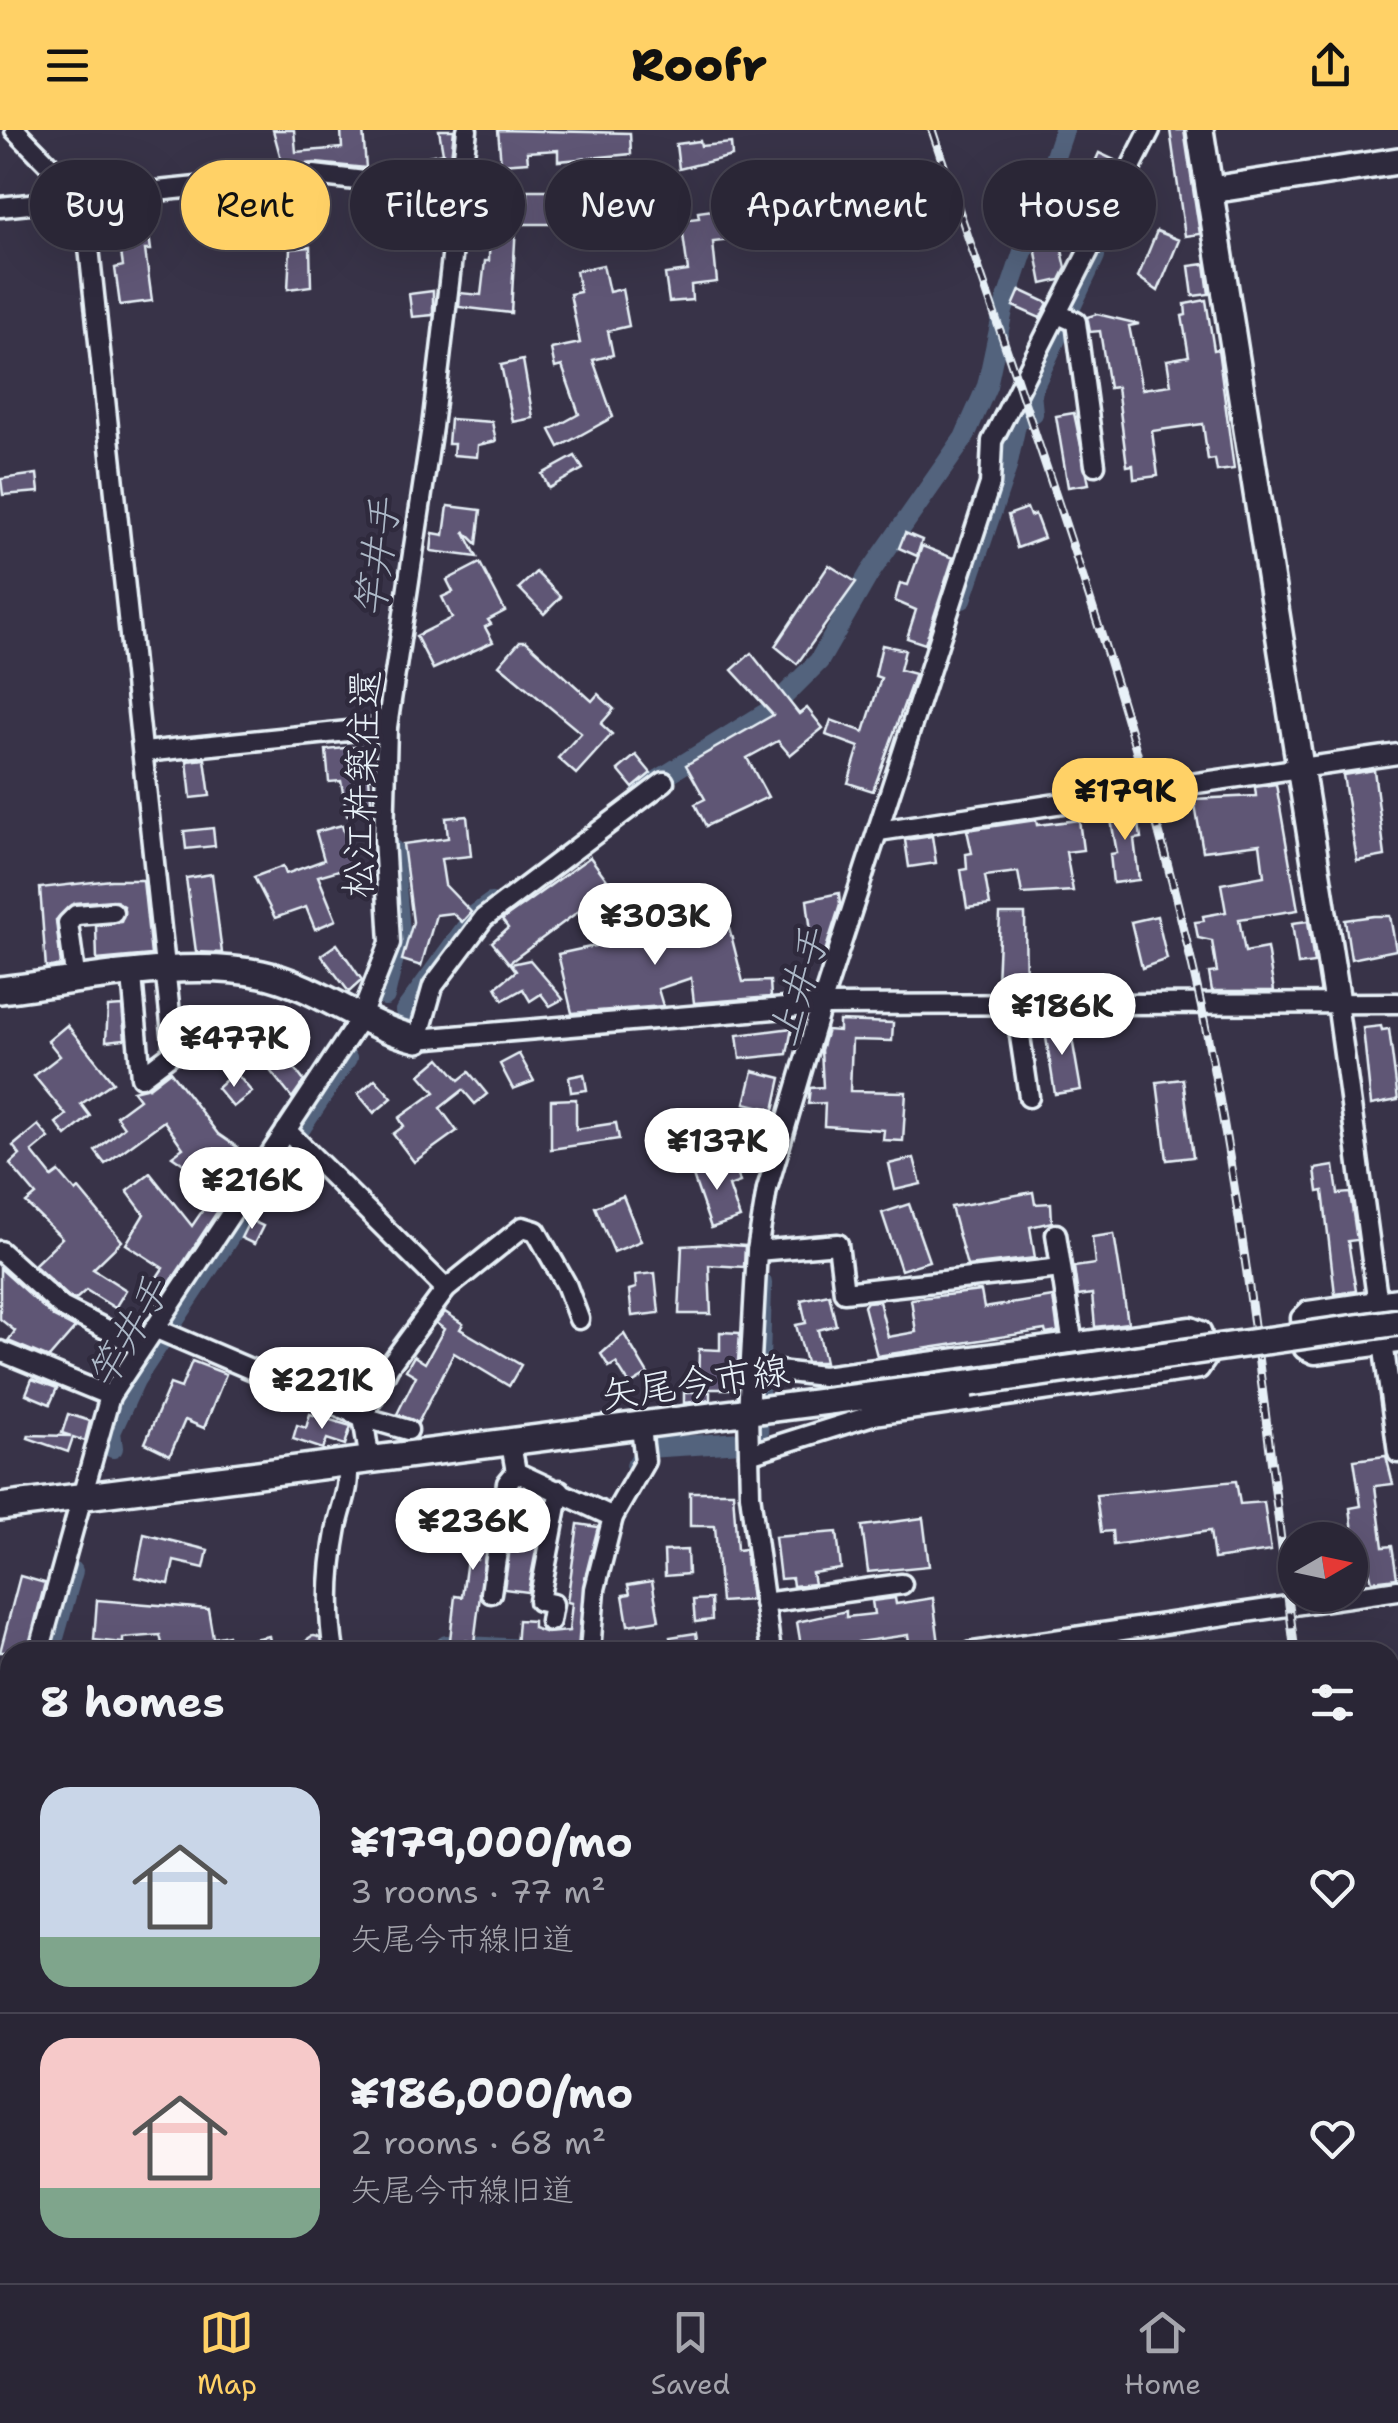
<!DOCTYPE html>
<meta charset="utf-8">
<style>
:root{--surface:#2a2636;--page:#322e3e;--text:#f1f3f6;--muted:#a5a5ad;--line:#464351;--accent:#ffd166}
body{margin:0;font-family:"Shantell Sans","Klee One",sans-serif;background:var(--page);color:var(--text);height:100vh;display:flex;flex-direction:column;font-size:38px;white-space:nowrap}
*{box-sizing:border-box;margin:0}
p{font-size:32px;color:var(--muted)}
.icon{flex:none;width:55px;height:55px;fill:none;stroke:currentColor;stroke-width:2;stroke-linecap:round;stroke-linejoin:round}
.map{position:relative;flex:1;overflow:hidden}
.sheet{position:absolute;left:0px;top:1512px;width:1400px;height:642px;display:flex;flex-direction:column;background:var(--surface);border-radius:30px 30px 0 0;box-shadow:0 10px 40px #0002,0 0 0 2px var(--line)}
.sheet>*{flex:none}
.banner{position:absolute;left:30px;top:30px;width:1340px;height:90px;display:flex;gap:20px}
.needle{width:65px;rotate:81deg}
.fabs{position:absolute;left:1278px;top:1392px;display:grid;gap:20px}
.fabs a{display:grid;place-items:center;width:90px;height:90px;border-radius:50%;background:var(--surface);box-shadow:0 10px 40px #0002,0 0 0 2px var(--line);font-size:50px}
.price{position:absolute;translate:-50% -85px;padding:0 22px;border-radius:35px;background:#fff;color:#222;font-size:32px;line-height:65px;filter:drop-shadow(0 2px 5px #0008)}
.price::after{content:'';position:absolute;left:50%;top:60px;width:30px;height:22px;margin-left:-15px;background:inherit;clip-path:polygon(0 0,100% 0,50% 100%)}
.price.active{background:var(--accent);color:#111}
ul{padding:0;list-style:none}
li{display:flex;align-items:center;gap:30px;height:250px;padding:0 40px}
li+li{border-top:2px solid var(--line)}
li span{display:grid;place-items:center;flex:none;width:280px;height:200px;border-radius:30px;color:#555}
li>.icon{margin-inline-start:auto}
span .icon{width:120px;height:120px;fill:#fffc;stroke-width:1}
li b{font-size:42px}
h2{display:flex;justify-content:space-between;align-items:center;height:120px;padding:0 40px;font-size:42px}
.pill{padding:0 35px;border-radius:45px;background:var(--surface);box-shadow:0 10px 40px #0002,0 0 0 2px var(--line);font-size:35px;line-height:90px}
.pill.active{background:var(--accent);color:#111}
header{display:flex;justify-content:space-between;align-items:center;height:130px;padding:0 40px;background:var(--accent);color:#111;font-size:45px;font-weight:800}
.tab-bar{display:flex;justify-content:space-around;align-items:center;height:140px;border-top:2px solid var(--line);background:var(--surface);font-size:28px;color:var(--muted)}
.tab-bar a{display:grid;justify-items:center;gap:5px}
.tab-bar .active{color:var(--accent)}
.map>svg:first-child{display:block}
</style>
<header><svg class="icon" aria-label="menu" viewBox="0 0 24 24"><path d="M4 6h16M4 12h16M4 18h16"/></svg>Roofr<svg class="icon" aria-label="share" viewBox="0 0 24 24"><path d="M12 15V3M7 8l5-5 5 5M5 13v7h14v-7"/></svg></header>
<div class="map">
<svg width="1398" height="2153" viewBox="0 0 1398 2153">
<rect width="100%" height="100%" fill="#383348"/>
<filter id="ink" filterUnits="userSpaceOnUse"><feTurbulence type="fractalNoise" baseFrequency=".01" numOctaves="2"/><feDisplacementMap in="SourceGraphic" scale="20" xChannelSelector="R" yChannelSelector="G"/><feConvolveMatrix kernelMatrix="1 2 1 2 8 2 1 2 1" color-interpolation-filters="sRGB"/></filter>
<g filter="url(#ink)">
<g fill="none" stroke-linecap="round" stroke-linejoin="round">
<g stroke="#52637d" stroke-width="20">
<polyline points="962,469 1007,337 1017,290 1033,283 1031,262 1095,126"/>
<polyline points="642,660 769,581 819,531 869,444 964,308 987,256 1003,181 1064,0"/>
<polyline points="385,866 400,802 393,720"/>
<polyline points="405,881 476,784 491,773"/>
<polyline points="113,1318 111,1302 135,1250 347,928"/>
<polyline points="636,1336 647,1318 758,1311 762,1153"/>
<polyline points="446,1515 585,1522 587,1501"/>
<polyline points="50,1522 73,1441"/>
<polyline points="0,1704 10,1665"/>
<polyline points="338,2153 342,2145"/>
</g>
</g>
<g fill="#5e5774" stroke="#e8f1f8" stroke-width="2.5">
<polygon points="273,0 294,0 296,22 342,18 341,0 363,0 366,38 315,33 283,36"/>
<polygon points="439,0 454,0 449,48 446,38 395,42 394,33 443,23"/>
<polygon points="498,0 630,3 631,24 558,31 558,20 527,22 528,32 501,34"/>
<polygon points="1170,0 1184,0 1200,104 1185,106"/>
<polygon points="700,11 701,16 731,13 732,26 679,39 676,14"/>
<polygon points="1099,23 1119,32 1107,57 1088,48"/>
<polygon points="1068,51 1088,60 1076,88 1089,93 1080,110 1058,102 1066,138 1060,150 1042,154 1035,117 1043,115"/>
<polygon points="528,60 550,60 551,94 516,94 511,183 459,177 460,163 481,165 485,131 489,131 490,71 528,72"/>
<polygon points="376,67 395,67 400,101 381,104"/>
<polygon points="145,75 151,120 145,120 152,171 120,175 115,138 123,136 117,94 112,95 110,78"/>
<polygon points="728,78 732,110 713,112 717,152 691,155 692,170 669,172 665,144 688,141 681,90 699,88 698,82"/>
<polygon points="1157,101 1179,110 1158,161 1138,147"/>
<polygon points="310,117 311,156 288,159 290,119"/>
<polygon points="1205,134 1209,164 1193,166 1189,136"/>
<polygon points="603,135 609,162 622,159 629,196 608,201 613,225 593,230 613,287 559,317 550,300 579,284 562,236 555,238 551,219 580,213 570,164 580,162 576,141"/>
<polygon points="1020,160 1048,173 1040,188 1013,176"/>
<polygon points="433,161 433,185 412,187 409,164"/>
<polygon points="1206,170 1214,220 1218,219 1234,339 1217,341 1215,329 1208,330 1203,294 1152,301 1158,346 1134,349 1133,335 1127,336 1117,257 1109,258 1100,201 1090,202 1087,187 1097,184 1139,194 1129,196 1142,259 1171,255 1167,230 1189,226 1182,186 1186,185 1185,174"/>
<polygon points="523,230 533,288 513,292 501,235"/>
<polygon points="1074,283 1089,354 1068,357 1056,286"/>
<polygon points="450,289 492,292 496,311 478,315 477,327 453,325 454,314 448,314"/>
<polygon points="575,326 583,339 549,358 542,344"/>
<polygon points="37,344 39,362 3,365 1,349"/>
<polygon points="448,376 481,380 477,414 464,401 477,427 431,421 433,403 444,405"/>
<polygon points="1027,378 1030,386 1035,384 1044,408 1017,418 1008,385"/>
<polygon points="905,403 922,410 917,426 899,418"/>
<polygon points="922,416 953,428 925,514 907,508 916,480 895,471 900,453 908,455"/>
<polygon points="480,433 505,481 488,490 491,494 485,497 493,512 433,539 416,506 452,488 442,467 453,462 447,450"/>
<polygon points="829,435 856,452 797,534 775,516"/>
<polygon points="536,442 561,467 544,484 519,458"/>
<polygon points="520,511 526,511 592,571 598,564 614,579 601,594 612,604 576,644 558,628 581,603 499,535"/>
<polygon points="882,515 905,520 900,540 915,544 873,661 848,653 859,617 826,605 831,590 864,602 881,548 875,546"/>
<polygon points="751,523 799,584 807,578 823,598 790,625 778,611 747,628 768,667 706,696 695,674 705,669 686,635 773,585 732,540"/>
<polygon points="374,615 373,648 369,648 372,680 347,685 341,651 329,652 326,620"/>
<polygon points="636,625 651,643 633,658 618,640"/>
<polygon points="205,629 210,666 191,668 187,631"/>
<polygon points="1374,640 1385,726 1357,731 1343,645"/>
<polygon points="1276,654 1298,780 1239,789 1245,822 1267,818 1274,861 1212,861 1209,843 1217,842 1212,811 1198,808 1195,792 1204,791 1203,786 1226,782 1221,754 1264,746 1260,714 1203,721 1194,669 1256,666 1255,657"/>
<polygon points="1136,673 1141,708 1134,709 1139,750 1113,753 1110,724 1117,723 1109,679"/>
<polygon points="467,686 471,726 441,729 445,755 471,782 462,792 452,783 436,785 421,836 402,830 413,792 403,714 448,708 446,688"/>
<polygon points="1036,690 1037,695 1079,690 1083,720 1066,722 1073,761 1022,764 1018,742 985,746 990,775 967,778 961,740 967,739 966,724 972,723 967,700"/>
<polygon points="342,695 353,736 318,746 336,790 315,799 306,777 275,788 254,747 283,736 286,744 324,730 316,702"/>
<polygon points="213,698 215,716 186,719 184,701"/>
<polygon points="932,706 936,733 909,737 905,710"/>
<polygon points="590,727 621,769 592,790 583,778 509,833 492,812 508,798 502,790"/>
<polygon points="212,744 222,823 196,822 186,748"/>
<polygon points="111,750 143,750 151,825 97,830 96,796 121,792 124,776 113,770 75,773 56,790 61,835 46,838 40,758"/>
<polygon points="839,763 840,775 824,825 794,824 796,808 812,810 807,770"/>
<polygon points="665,771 677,813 729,797 743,852 770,851 771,867 694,873 691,848 658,859 663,876 572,883 558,824 636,807 633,796 642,794 637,779"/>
<polygon points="1000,784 1025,784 1026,862 1004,862 1004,854 997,854"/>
<polygon points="1157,786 1167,829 1142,838 1131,792"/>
<polygon points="1374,786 1390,786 1396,820 1351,829 1345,790"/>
<polygon points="1308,791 1314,833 1298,835 1292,793"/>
<polygon points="337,814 362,850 349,862 321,825"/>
<polygon points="530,830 553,857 563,869 550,876 541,864 530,871 523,859 503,870 496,857 516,841 511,834"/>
<polygon points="122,876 125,909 106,911 108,877"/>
<polygon points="285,891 296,905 283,915 299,934 294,938 304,951 292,968 256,923"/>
<polygon points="839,891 893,893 892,911 852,910 850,961 906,962 903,1011 883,1010 884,1000 824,996 825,973 808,974 810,958 823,957 821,920 827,900 839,901"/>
<polygon points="1069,891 1081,960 1055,964 1044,895"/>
<polygon points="67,895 113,952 81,974 90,986 66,1006 56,993 66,985 34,946 60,926 48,911"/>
<polygon points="1381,896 1382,900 1389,899 1398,970 1371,975 1363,898"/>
<polygon points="792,898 787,924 740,929 737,905"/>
<polygon points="519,924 534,951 513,959 500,934"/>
<polygon points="440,928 459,950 469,942 487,964 475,974 463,960 440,978 457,1001 414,1032 393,1004 404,996 399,988 435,962 420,945"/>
<polygon points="170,941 218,1004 237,1017 227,1031 243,1043 158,1171 146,1164 163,1138 126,1114 144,1084 127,1061 150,1043 192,1096 218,1058 172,1026 183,1018 164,991 105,1034 95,1021 124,997 116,986 139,969 133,961 149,957"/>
<polygon points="753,941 781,948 774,980 745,973"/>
<polygon points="235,942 252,962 233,977 217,958"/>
<polygon points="584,944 587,960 571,962 569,947"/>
<polygon points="375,949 392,968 374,983 358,964"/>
<polygon points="1183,949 1193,1027 1167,1030 1157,952"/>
<polygon points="576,969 576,999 616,993 619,1009 551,1019 551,970"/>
<polygon points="38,995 49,1008 32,1022 52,1047 59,1042 76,1062 79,1059 122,1111 93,1139 126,1160 115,1178 86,1160 75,1170 69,1167 34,1135 62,1108 26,1073 36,1065 10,1034 20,1025 13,1016"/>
<polygon points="914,1028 921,1054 895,1060 889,1034"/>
<polygon points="720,1030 724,1042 736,1039 740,1052 729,1056 740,1088 711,1098 691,1040"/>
<polygon points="1334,1036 1338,1064 1350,1063 1357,1110 1348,1111 1356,1161 1335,1164 1323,1061 1318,1062 1315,1039"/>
<polygon points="1033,1062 1035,1074 1051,1073 1052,1092 1030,1097 1035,1128 967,1136 951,1077"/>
<polygon points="623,1066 641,1111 614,1122 595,1077"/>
<polygon points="909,1074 929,1131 901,1140 882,1083"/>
<polygon points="250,1090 263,1096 254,1114 241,1108"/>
<polygon points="1114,1104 1128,1193 1095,1197 1092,1164 1078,1166 1074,1137 1095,1134 1092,1107"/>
<polygon points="716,1114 745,1116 744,1137 709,1135 711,1184 679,1184 682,1116"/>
<polygon points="0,1138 54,1187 75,1198 49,1228 8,1211 15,1201 0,1189"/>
<polygon points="655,1143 659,1183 632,1186 629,1160 636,1158 635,1145"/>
<polygon points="981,1161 984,1178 1053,1167 1058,1202 1046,1204 1045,1200 877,1226 864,1176 867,1172 879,1171 888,1207 916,1202 911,1169"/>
<polygon points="829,1164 836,1195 818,1200 825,1232 806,1232 796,1195 806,1193 801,1170"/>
<polygon points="445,1182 463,1194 460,1199 521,1235 509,1256 454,1223 418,1293 397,1284 416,1246 406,1240 414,1226 425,1233 444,1199 436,1193"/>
<polygon points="720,1202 740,1203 736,1259 698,1259 699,1219 720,1220"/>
<polygon points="624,1204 648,1244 630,1255 616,1233 609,1237 601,1224"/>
<polygon points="192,1231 226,1244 204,1298 185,1290 170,1325 145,1313 170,1254 181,1258"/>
<polygon points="346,1248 365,1256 357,1271 340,1264"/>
<polygon points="32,1249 57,1258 50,1274 26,1264"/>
<polygon points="684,1262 710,1262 710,1270 684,1273"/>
<polygon points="68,1284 90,1291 85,1311 73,1307 68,1322 28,1308 29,1305 71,1306 62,1303"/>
<polygon points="310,1284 351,1296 345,1315 327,1309 323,1319 293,1309 297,1295 306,1298"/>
<polygon points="1386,1326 1393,1354 1375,1356 1383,1417 1392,1416 1397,1448 1372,1451 1361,1408 1354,1409 1350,1378 1361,1376 1354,1330"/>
<polygon points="1236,1351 1240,1374 1264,1372 1271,1421 1214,1429 1210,1401 1113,1415 1112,1401 1101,1402 1096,1365"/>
<polygon points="474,1360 493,1363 474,1513 450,1510 455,1466 462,1467 467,1429 477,1430 481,1408 469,1394"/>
<polygon points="690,1362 733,1362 737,1420 745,1419 751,1470 721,1472 715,1396 690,1396"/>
<polygon points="517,1369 545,1374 528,1462 504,1459"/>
<polygon points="923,1388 929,1436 868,1442 862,1396"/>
<polygon points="578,1394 598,1397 583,1456 578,1521 516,1518 518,1490 533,1491 533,1498 547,1503 569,1501 572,1473 567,1472"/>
<polygon points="837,1402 841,1439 812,1443 814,1454 793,1456 792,1448 780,1449 775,1407"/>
<polygon points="144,1404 208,1420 204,1438 174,1431 169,1454 136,1447"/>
<polygon points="687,1420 688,1444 665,1446 664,1421"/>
<polygon points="20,1446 45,1453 27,1522 0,1522"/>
<polygon points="652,1451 659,1490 628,1495 623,1465 630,1464 628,1455"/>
<polygon points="895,1468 896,1474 933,1468 939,1514 910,1518 908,1505 858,1512 860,1522 802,1522 797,1492 846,1481 846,1487 874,1484 872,1471"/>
<polygon points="711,1469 712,1490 695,1492 693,1470"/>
<polygon points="97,1470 208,1479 213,1508 228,1505 230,1513 269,1506 272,1522 164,1522 160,1505 123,1508 123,1513 94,1510"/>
<polygon points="696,1503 699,1522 673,1522 670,1507"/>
<circle cx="314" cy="1514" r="8"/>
</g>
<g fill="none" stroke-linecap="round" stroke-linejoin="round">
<g stroke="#e8f1f8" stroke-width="25">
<g id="street">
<polyline points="15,0 84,70 174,922 141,947 132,846"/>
<polyline points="0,77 314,45 457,62"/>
<polyline points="1058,184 1076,192 1095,335"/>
<polyline points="144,622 387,597"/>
<polyline points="664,652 484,788 433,856 418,909 821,875 1398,873"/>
<polyline points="1162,658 1398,624"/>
<polyline points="879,701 1122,664"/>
<polyline points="76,852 68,793 76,785 113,782"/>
<polyline points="1015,872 1029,967"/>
<polyline points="1337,872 1398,1323"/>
<polyline points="286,1000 446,1159"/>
<polyline points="1056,1104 1071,1202"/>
<polyline points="0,1121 62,1177 141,1217"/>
<polyline points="757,1121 838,1114 844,1162 1061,1138"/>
<polyline points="1398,1168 1308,1181 1301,1188 1304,1219 1315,1224 1398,1213"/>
<polyline points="154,1198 363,1287 408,1300"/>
<polyline points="0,1221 110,1266"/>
<polyline points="511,1314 516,1342 613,1387"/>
<polyline points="749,1324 873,1285 1199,1239 1206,1229 1201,1201 1191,1197 823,1246 751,1238"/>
<polyline points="370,1332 363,1287 389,1236 446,1159 523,1097 536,1101 566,1154 579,1189"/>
<polyline points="491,1463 507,1353 516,1342"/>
<polyline points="764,1473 902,1454"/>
<polyline points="550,1491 553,1474 539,1471 560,1360"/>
<polyline points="39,1522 110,1266 360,889 390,813 384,708 387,597 432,297 467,0"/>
<path d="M334,1522c-7,-42 -5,-83 3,-125 4,-21 14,-40 10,-62"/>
<polyline points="440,1522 466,1522"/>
<polyline points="590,1522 595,1459 613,1387 645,1331 641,1298"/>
<polyline points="771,1522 750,1364 748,1283 757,1121 767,1059 821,875 990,354 992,311 1150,0"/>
<polyline points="972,1522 1398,1460"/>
<polyline points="0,1664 10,1626"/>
<polyline points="1390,1900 1398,1897"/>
<polyline points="593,2145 594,2153"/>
<polyline points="927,2145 929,2153"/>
<polyline points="1249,2145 1250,2153"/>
</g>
</g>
<g stroke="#e8f1f8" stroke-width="32">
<g id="secondary">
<polyline points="1200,0 1337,872"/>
<polyline points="1211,60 1398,31"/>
<path d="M0,860c79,-9 184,-32 262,-16 56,12 100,52 156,65"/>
<polyline points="0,1377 970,1253"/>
</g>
</g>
<use href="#street" stroke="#2f2a3d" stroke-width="18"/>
<use href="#secondary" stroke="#2f2a3d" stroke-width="25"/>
<g stroke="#e8f1f8" stroke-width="9">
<g id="rail">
<path d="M932,0c96,289 205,576 269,875 45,213 66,431 94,647"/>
<polyline points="1378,2145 1379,2153"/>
</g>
</g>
<use href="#rail" stroke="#2f2a3d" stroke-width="5" stroke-dasharray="15" stroke-linecap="butt"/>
<g stroke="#e8f1f8" stroke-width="32" stroke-linecap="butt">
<polyline id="secondary-bridge" points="970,1253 1398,1192"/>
</g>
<use href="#secondary-bridge" stroke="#2f2a3d" stroke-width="25"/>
</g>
</g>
<g text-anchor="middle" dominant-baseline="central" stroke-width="9" stroke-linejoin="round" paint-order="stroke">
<g font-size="38" fill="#e8f1f8" stroke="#2f2a3d">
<text transform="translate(361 654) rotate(-88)">松江杵築往還</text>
<text transform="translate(695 1252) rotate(-8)">矢尾今市線</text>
</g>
<g font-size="40" font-style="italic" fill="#acb8c7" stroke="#2f2a3d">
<text transform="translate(377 428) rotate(-82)">竿井手</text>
<text transform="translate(798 857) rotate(-73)">上井手</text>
<text transform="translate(128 1203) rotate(-59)">竿井手</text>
</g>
</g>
</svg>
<div class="fabs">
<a><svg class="needle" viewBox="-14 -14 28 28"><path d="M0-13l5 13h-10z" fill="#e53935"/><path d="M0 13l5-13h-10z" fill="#a5a5ad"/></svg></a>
</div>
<b class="price active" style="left:1125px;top:713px">¥179K</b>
<b class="price" style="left:655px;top:838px">¥303K</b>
<b class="price" style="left:1062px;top:928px">¥186K</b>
<b class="price" style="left:234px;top:960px">¥477K</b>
<b class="price" style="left:717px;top:1063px">¥137K</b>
<b class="price" style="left:252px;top:1102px">¥216K</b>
<b class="price" style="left:322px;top:1302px">¥221K</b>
<b class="price" style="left:473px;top:1443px">¥236K</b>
<div class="banner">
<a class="pill">Buy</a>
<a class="pill active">Rent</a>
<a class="pill">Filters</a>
<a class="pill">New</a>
<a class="pill">Apartment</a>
<a class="pill">House</a>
</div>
<section class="sheet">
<h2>8 homes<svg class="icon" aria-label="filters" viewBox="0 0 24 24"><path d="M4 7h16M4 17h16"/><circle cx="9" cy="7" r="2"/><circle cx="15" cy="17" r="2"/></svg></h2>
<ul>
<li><span style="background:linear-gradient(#c9d6e8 75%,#7fa58c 0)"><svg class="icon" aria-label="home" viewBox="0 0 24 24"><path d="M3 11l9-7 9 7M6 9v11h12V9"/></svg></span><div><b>¥179,000/mo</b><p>3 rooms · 77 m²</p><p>矢尾今市線旧道</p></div><svg class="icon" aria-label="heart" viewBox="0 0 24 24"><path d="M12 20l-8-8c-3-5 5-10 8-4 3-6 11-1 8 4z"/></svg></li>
<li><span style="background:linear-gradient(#f6c9c9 75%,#7fa58c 0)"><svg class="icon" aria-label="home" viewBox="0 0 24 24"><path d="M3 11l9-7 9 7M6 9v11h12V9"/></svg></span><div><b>¥186,000/mo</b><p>2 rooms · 68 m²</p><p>矢尾今市線旧道</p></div><svg class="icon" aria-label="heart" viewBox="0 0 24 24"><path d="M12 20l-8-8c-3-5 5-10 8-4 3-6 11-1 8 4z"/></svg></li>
</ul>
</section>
</div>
<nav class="tab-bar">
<a class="active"><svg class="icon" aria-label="map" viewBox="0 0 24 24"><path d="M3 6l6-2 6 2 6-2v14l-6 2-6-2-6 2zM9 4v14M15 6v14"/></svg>Map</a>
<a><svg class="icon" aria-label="saved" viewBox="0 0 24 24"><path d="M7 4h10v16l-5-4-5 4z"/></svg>Saved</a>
<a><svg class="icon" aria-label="home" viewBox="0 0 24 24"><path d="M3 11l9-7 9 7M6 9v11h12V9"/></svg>Home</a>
</nav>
